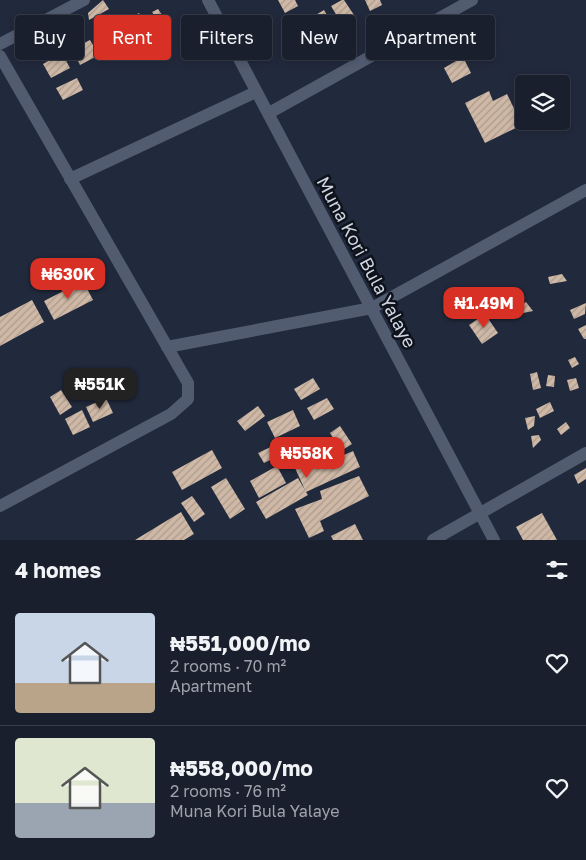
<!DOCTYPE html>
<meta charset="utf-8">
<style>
:root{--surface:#191f2d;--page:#262c39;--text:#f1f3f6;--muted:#9fa2aa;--line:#373d49;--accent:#d93025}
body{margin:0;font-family:"Golos Text",sans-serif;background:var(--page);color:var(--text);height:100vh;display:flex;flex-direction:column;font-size:19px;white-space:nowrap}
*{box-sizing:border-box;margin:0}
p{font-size:16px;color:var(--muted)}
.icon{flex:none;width:28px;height:28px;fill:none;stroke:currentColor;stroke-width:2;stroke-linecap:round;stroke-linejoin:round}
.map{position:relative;height:540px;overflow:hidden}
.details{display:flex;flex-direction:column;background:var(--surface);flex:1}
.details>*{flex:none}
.guide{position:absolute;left:15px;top:15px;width:556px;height:45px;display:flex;gap:10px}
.fabs{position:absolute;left:515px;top:75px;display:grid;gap:10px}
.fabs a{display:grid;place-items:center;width:55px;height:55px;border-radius:5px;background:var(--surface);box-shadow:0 2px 8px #0003,0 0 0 1px var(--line);font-size:25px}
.price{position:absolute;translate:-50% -42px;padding:0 11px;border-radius:10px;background:var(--accent);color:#fff;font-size:16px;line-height:32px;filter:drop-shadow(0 1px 2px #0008)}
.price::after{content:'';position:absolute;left:50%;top:30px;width:15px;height:11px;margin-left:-8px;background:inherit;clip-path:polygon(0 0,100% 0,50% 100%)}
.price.on{background:#222;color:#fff}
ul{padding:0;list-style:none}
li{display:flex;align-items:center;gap:15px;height:125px;padding:0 15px}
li+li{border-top:1px solid var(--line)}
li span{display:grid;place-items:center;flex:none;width:140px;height:100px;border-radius:5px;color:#555}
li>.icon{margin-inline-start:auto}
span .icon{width:60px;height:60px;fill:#fffc;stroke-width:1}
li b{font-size:21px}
h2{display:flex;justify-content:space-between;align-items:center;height:60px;padding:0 15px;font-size:21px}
.tag{padding:0 18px;border-radius:5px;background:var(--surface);box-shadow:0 2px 8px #0003,0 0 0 1px var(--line);font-size:18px;line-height:45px}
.tag.on{background:var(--accent);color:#fff}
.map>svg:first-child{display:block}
</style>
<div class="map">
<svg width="586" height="540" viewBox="0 0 586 540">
<defs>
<pattern id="building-hatch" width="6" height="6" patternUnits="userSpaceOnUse" patternTransform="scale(1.25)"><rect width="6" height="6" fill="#cfb9a6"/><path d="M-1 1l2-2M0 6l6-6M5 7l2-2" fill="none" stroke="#ab9b8e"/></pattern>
</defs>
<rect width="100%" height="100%" fill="#21293c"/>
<g fill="url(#building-hatch)">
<polygon points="103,0 109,9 89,20 88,13"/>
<polygon points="278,0 295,0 298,6 285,13"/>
<polygon points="342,0 344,0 356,18 343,26 331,6"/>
<polygon points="365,0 380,0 382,5 370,11"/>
<polygon points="158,9 164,18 158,21 161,28 143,38 137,29 156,18 152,12"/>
<polygon points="324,10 336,30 326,36 314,16"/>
<polygon points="139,13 143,20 134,26 130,18"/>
<polygon points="112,14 119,26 101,37 94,25"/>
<polygon points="304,19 317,40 306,47 293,26"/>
<polygon points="120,31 128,44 110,54 102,41"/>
<polygon points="90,40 99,55 80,65 72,49"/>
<polygon points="62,53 70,68 51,78 43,64"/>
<polygon points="463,57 471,73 452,83 444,68"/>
<polygon points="77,78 83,90 63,100 56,88"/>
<polygon points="489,91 493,101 507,94 522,125 485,143 465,103"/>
<polygon points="562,274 567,281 550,284 548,277"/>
<polygon points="83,281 93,300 54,320 44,301"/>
<polygon points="32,300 44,322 0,346 0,317"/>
<polygon points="526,302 533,311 523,313 517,308"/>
<polygon points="586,303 585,314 574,319 570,310"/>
<polygon points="485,314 498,333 482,344 469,325"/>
<polygon points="586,325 586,339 584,339 578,329"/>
<polygon points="575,357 579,364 572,368 568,360"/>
<polygon points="537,372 541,388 533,390 530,374"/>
<polygon points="548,375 555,376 554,387 546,386"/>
<polygon points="88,376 94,393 83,400 75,383"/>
<polygon points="313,378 320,389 301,400 294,389"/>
<polygon points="576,378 579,388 570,391 567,380"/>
<polygon points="61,390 72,407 60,415 50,397"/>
<polygon points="106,398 113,413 93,422 86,407"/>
<polygon points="327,398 334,409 314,420 307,408"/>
<polygon points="550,402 554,411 540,418 536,409"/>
<polygon points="258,406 265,416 245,431 237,421"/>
<polygon points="82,410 90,427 73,435 65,419"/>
<polygon points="293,410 300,426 275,438 267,422"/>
<polygon points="535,416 534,426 528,430 525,418"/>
<polygon points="566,422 570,428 561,435 557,429"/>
<polygon points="340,426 352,444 341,451 330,433"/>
<polygon points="539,435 541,440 533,448 531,436"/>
<polygon points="277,444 282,454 264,463 258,453"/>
<polygon points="316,445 324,464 353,451 360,467 306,492 308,495 266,519 256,502 298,478 305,490 290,457"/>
<polygon points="212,450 222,468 182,490 172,472"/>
<polygon points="277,466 286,483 259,498 250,481"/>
<polygon points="586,468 586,479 578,484 574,475"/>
<polygon points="359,476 369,496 320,521 324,531 309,538 295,509 322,499 320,491"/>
<polygon points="226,478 245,509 230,519 211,487"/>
<polygon points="192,496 205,514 194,522 181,503"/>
<polygon points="181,512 194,534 184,540 135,540"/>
<polygon points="542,513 557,540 523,540 516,527"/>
<polygon points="355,524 363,540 333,540 331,536"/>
</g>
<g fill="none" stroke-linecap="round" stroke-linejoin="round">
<g stroke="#525c71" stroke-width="12">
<polyline points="208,0 494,540"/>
<polyline points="0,44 84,0"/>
<polyline points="0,56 188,383 188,399 171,414 0,506"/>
<polyline points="269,113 472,0"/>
<polyline points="70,179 256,92"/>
<polyline points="167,347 372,308 586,190"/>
<polyline points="433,540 586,453"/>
</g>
</g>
<g text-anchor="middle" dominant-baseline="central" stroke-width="5" stroke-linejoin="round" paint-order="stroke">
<g font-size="18" fill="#cfd5e1" stroke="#0e121a">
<text transform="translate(367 262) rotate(62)">Muna Kori Bula Yalaye</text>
</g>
</g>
</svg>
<div class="fabs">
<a><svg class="icon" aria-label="layers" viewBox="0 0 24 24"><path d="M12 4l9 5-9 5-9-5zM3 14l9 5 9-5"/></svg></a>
</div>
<b class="price" style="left:68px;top:300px">₦630K</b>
<b class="price" style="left:484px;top:329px">₦1.49M</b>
<b class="price on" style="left:100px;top:410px">₦551K</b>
<b class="price" style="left:307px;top:479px">₦558K</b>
<div class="guide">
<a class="tag">Buy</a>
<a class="tag on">Rent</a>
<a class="tag">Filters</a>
<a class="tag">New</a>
<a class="tag">Apartment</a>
</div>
</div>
<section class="details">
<h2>4 homes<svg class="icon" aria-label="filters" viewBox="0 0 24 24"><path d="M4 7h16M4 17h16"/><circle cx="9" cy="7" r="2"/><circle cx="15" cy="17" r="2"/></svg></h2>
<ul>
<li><span style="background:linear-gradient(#c9d6e8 70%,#b9a48a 0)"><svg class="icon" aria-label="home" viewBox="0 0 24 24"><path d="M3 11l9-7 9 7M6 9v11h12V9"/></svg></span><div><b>₦551,000/mo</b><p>2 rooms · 70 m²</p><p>Apartment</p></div><svg class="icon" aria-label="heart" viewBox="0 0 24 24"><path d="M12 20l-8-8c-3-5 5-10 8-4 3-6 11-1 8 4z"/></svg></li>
<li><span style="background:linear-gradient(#dfe7d0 65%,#9aa5b1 0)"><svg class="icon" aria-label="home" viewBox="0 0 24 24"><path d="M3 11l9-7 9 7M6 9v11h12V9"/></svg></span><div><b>₦558,000/mo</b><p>2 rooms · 76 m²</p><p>Muna Kori Bula Yalaye</p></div><svg class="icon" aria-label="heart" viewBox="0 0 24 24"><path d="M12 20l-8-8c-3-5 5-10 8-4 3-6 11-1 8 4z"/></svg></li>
</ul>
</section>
